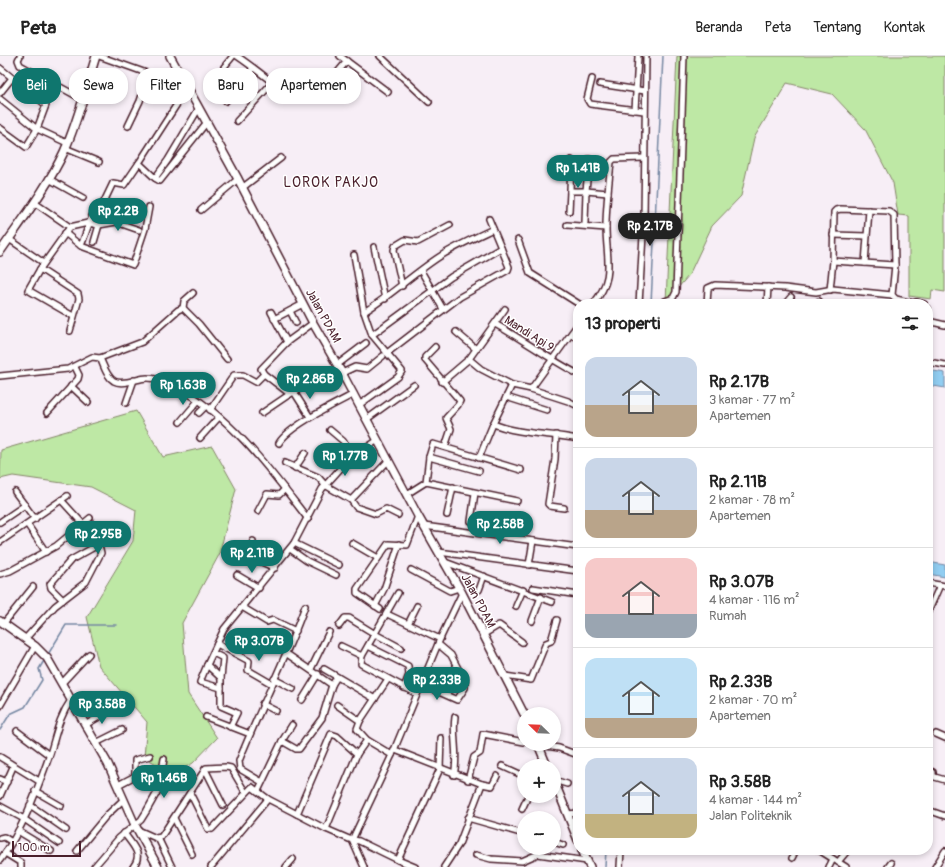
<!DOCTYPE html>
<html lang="id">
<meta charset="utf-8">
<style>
:root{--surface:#fff;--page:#f6f6f6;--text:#222;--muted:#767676;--line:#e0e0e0;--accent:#0f766e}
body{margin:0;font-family:Pangolin,sans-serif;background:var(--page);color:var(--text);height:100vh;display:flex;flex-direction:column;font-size:15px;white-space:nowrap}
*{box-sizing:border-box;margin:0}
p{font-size:13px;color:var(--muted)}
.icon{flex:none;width:22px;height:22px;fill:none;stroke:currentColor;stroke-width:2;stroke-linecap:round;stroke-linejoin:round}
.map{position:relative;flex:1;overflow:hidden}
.drawer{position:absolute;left:573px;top:243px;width:360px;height:556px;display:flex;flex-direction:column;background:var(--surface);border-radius:16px;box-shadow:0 2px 6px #0003}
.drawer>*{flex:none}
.banner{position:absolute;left:12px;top:12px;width:380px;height:36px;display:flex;gap:8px}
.needle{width:26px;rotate:293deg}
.fabs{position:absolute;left:517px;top:651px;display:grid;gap:8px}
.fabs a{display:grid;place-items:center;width:44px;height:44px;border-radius:50%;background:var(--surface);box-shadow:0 2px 6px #0003;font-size:20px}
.scale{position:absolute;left:12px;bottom:10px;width:69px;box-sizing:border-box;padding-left:4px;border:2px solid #4a1f2b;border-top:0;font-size:11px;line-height:14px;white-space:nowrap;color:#4a1f2b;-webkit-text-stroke:3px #fff;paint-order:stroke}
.price{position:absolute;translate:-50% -34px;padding:0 9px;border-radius:14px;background:var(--accent);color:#fff;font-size:13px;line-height:26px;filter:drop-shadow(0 1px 2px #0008)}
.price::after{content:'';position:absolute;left:50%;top:24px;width:12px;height:9px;margin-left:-6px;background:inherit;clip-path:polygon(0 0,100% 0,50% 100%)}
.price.active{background:#222;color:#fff}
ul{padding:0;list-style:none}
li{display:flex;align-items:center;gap:12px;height:100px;padding:0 12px}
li+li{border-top:1px solid var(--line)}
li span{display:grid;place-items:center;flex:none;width:112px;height:80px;border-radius:12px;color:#555}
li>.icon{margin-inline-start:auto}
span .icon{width:48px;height:48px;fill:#fffc;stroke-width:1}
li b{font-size:17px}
h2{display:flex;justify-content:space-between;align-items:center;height:48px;padding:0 12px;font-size:17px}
.pill{padding:0 14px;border-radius:16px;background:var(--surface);box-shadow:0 2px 6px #0003;font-size:14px;line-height:36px}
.pill.active{background:var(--accent);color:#fff}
header{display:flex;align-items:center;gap:24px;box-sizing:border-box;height:56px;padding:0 20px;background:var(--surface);border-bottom:1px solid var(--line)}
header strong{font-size:19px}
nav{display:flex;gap:22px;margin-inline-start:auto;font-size:14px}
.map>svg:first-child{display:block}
</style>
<header>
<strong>Peta</strong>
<nav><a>Beranda</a><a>Peta</a><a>Tentang</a><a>Kontak</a></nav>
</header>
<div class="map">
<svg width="945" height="811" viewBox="0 0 945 811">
<rect width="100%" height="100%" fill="#f7eef6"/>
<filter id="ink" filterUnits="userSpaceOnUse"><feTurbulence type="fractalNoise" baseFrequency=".025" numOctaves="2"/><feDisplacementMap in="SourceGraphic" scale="8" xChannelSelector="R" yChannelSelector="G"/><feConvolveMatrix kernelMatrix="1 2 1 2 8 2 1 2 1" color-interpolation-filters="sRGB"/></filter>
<g filter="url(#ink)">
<g fill="#bee8a5" stroke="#848468">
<polygon points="677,0 945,0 945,236 932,234 931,243 909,240 909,160 898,159 893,127 865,73 832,38 787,27 754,82 741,140 712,170 689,219 666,246"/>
<polygon points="136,355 163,401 212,390 236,433 219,499 182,567 188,638 217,682 193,707 174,718 144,701 147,666 99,610 87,561 133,485 136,454 91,431 13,420 0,423 1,394"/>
</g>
<g fill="#91cdf1" stroke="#7587a2">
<polygon points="928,314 945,317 945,332 928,329"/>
<polygon points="928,506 945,509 945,521 928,518"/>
</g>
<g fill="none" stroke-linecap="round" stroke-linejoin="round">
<g stroke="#7587a2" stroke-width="1.5">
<polyline points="651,248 663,0"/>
<polyline points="47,600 66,569 116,569"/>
<polyline points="0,674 10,658 25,651 42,624 39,613 45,603"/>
<polyline points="605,811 606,794"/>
</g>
<g stroke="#4a1f2b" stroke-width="8">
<g id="street">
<polyline points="20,0 18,4 20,9 82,43"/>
<polyline points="99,0 155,20"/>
<path d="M237,0c18,12 34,26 51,38"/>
<polyline points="340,0 388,36"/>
<polyline points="380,0 429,46"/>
<polyline points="224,11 233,0"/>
<polyline points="0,12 46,49 37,73 26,91 0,72"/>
<polyline points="332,23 347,5"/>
<polyline points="592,23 587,43 590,48 644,55"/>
<polyline points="600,28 645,35"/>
<polyline points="0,37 12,22"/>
<polyline points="0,43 37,73 67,87"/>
<polyline points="226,45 253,12"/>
<polyline points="635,54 638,1"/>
<polyline points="237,65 272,27"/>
<polyline points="128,70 140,45 149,18"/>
<polyline points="65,92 99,106"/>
<polyline points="139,107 188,31"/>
<polyline points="155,122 160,125 207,66"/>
<polyline points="49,123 83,142"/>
<polyline points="242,132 281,102"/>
<polyline points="570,135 571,104"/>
<polyline points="35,147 70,171 88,167 99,169 94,186"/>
<polyline points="201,154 238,123"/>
<polyline points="569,155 570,135 586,135 589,103"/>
<polyline points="585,167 586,135 608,137"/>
<polyline points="99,169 116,166 139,174"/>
<polyline points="567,169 606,172"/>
<polyline points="70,171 40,213 78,238 79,243 70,275"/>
<polyline points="65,177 81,190 133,209 145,173 149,151"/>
<polyline points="833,179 867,180"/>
<polyline points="9,183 44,207"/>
<polyline points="518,184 530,217 579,248"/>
<polyline points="81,190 95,152 101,152 113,127 124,129 139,107 155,122 168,104 199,52"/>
<polyline points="374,191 385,243"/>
<polyline points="354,199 364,256"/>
<polyline points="833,205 895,209"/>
<polyline points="865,207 869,154"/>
<polyline points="40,213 28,234 73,260"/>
<polyline points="421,215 443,253"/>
<polyline points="402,230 394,194 395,190 405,184 418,186 450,169"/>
<polyline points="830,234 833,205 834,156 836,154 841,153 889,155 894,159 895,209 892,239 896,243 913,247"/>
<path d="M593,248c23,-27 13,-45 13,-77 0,-22 3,-44 5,-65l3,-3 30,-1"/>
<polyline points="639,248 644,162 646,0"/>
<polyline points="663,248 665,245 673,242 676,236 684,0"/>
<polyline points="707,248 708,232 715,229 785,232 816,236 833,233 892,239"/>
<polyline points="767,248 768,231"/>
<polyline points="785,248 791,241"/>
<polyline points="818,248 819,245"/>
<polyline points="911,248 916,246 924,248"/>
<polyline points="183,252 184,245 193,237"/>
<polyline points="928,253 928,263"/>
<polyline points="290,255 296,267"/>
<polyline points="271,256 287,286"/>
<polyline points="274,263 303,248"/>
<polyline points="928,265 945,269"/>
<path d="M495,268c29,16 54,35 83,50"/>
<polyline points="456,276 476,293"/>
<polyline points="571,278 578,283"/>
<polyline points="372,279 451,221 501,192"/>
<polyline points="435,291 425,301 425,304 460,345 458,349 446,362 451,373 445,391"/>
<polyline points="387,297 460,241 508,214 509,211 489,163"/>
<path d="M100,302c4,8 6,18 14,23 9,5 24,-3 33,-3 10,0 20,4 29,8 56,31 94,84 132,133"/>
<polyline points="469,303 481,313 512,329"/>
<polyline points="928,306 945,309"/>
<polyline points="337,309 366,287"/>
<polyline points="342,317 355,311 367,313 383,300"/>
<polyline points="0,320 68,313 92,301 100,302 142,286 178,254 183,252 199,268 227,303"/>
<polyline points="442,326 469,303 505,253"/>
<polyline points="71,330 88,346"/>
<polyline points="531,333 568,345 578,350"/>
<polyline points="294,336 310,361"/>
<polyline points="290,338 264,318 261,313 287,286 313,267"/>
<polyline points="506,341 547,354"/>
<polyline points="126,347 134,324"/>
<path d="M359,349l39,-28 4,-6 -30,-36 -8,-23c26,-16 49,-38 75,-55 17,-11 35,-19 54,-28"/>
<polyline points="210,354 234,319 243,319 256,326 264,318"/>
<polyline points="47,357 78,323 79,319 75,311"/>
<polyline points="199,357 205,351"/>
<polyline points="262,357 290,338 339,312"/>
<polyline points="367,363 414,329"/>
<polyline points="180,366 198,345"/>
<path d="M493,368c29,11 55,9 85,15"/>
<polyline points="330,374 343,385 353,399"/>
<polyline points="556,379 555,403 548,448 550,450 564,452"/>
<polyline points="200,382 219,361"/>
<path d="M279,387c10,-17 56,-39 75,-49"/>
<polyline points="429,401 479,415"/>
<polyline points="479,402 493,368 512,329 531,333 578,268"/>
<polyline points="285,407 318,421 325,429 351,444 356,451 376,458 386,453 398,459"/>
<polyline points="295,412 305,397"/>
<polyline points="426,426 517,445"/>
<polyline points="15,436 35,463"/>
<polyline points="407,438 426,426 429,401 433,388 521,414"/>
<polyline points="351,444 389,404"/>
<polyline points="62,445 83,468"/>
<polyline points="258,455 267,438 279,439 285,433"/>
<polyline points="447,459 453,431"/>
<polyline points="471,465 475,437"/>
<polyline points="0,466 25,449"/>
<polyline points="27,468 46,496"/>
<polyline points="424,470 578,491"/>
<polyline points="253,485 248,500 275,512"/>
<polyline points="0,486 67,440"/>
<polyline points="294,487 339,509"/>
<polyline points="352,487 378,502"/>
<polyline points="290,493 307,505 336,519"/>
<polyline points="439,496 578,515"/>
<polyline points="445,506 552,546"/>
<polyline points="529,509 533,485"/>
<polyline points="411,514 450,535 459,532"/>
<polyline points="0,518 10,515 56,490 90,462"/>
<polyline points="237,519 259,532"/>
<polyline points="928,527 945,530"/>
<polyline points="533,532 578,539"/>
<polyline points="479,534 484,520"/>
<polyline points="398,537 362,600 361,608 417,638"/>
<polyline points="63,544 51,532 50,528 71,504 98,489 109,476 108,471"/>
<polyline points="375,550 384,533 399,488"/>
<polyline points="516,550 523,534"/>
<polyline points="242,551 267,566 273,564 296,575"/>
<polyline points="380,553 357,537 357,533 388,488 407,489 418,460"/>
<polyline points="929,554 940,529"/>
<polyline points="387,558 440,583"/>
<polyline points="532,565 541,541"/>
<polyline points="4,567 33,531"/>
<polyline points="408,568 417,550"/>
<polyline points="339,570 345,562 349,562 375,578 401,592"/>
<polyline points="484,578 499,569 522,586"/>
<polyline points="25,583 55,550 86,526 101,497 99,489"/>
<polyline points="217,588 249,605 248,614 272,628"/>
<polyline points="341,590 362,600"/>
<polyline points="368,590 408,610 409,619 404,632"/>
<polyline points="213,597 223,602 221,622"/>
<polyline points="287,598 332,629"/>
<polyline points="207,609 200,626 221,632"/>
<polyline points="311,613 329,576"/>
<polyline points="324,613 375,643"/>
<polyline points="505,620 531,624 546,587 551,585 557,564"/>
<polyline points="274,623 293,633"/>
<polyline points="388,623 360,665 357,673 367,684 392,699"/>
<polyline points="62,627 89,598"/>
<polyline points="421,628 457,644 465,632 465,626 451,599 438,588"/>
<polyline points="302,644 318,618"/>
<polyline points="262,648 276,655"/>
<polyline points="337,649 360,665"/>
<polyline points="0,650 35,590"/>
<polyline points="206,661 250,678"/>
<polyline points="85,669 111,654"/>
<polyline points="230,671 237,657 221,650 221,622 207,609 224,573 294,487 322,433 349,403 378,384"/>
<polyline points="17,675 49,699"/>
<polyline points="936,678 945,682"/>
<polyline points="282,685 296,693 299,693 322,662 332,629 337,621"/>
<polyline points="96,687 122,674"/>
<polyline points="534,688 559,692 578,699"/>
<polyline points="395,694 482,728 459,788 444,811"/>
<polyline points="0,701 39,725"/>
<polyline points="502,710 524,720"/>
<polyline points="205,713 223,749"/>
<polyline points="928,714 933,716 933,720"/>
<path d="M454,719c5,-20 -2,-38 1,-58"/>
<polyline points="928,719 945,724"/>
<polyline points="0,723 7,726"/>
<polyline points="468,724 474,701 480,697 483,678 524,686"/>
<polyline points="554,724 567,728"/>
<path d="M262,726l-22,-13 -1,-8c21,-53 47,-102 66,-155"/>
<polyline points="482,728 492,730 497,720"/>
<polyline points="118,729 135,720 135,704 150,700"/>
<polyline points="35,735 61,750"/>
<polyline points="258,735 282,685 292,669"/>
<polyline points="190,737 208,773"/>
<polyline points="0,740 13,711"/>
<polyline points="30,749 66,774"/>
<polyline points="0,750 24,763 59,787"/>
<polyline points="522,753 528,740"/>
<polyline points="928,754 945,760"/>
<polyline points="297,758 331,678 337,680 357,698"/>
<polyline points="567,758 578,757"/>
<polyline points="174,762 192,798"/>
<polyline points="468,762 524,778"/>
<polyline points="212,773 252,731 268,743 326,773 349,783 359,785 398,804 440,713 441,682"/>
<polyline points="326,773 357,698 367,684"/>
<polyline points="138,774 156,782 161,781 206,712 226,711 231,712 244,734"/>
<polyline points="18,775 51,795"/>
<path d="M124,777c8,12 20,21 9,34"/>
<polyline points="0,782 4,781 12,786"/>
<polyline points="158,782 172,811"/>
<polyline points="554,786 563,789"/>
<polyline points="819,794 846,811"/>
<polyline points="77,795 106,760 124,743"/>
<polyline points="5,797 21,807 21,811"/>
<polyline points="476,799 491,803 522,805 538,798 587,805"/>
<polyline points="792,802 796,794"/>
<path d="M0,804c23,-30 37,-70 50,-106 6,-19 9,-37 21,-54"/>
<polyline points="398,804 415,811"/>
<polyline points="838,806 848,794"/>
<polyline points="94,811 119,782 141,764 146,756 159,733 164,703"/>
<polyline points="211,811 268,743"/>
<polyline points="286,811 293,803"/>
<polyline points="364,811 352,784 392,699 440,583 462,537"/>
<polyline points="620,811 621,794"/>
<polyline points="829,811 833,803"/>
<polyline points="888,811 891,807"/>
<polyline points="935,811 945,795"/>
</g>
</g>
<g stroke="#4a1f2b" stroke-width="10">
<g id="secondary">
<polyline points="170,0 238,123 313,267 342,317 418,460 462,537 524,658"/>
<path d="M0,196c22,-32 47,-64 64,-100 14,-31 22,-64 32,-96"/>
<polyline points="0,565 35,590 47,602 108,708 135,769 158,811"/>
<polyline points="538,688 547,710"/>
<polyline points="554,725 578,784"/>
<polyline points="582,794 590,811"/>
</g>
</g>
<use href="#street" stroke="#fff" stroke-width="5"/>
<use href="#secondary" stroke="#fff" stroke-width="7"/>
</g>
</g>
<g text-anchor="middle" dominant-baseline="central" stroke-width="3" stroke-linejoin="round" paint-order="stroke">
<g font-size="12" fill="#4a1f2b" stroke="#fff">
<text transform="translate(323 260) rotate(61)">Jalan PDAM</text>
<text transform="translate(529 278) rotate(32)">Mandi Api 9</text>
<text transform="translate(478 545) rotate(62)">Jalan PDAM</text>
</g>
<g font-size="14" letter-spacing="1" fill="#4a1f2b" stroke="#fff">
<text x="331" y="126">LOROK PAKJO</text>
</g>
</g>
</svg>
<div class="fabs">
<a><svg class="needle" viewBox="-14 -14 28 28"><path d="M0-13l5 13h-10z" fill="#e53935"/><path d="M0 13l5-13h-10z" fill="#767676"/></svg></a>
<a>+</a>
<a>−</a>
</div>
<div class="scale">100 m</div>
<b class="price" style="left:578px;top:133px">Rp 1.41B</b>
<b class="price" style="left:118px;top:176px">Rp 2.2B</b>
<b class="price active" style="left:650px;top:191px">Rp 2.17B</b>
<b class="price" style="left:310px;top:344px">Rp 2.86B</b>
<b class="price" style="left:183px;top:350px">Rp 1.63B</b>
<b class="price" style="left:345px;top:421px">Rp 1.77B</b>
<b class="price" style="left:500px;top:489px">Rp 2.58B</b>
<b class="price" style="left:98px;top:499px">Rp 2.95B</b>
<b class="price" style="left:252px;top:518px">Rp 2.11B</b>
<b class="price" style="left:259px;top:606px">Rp 3.07B</b>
<b class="price" style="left:437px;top:645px">Rp 2.33B</b>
<b class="price" style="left:102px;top:669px">Rp 3.58B</b>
<b class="price" style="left:164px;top:743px">Rp 1.46B</b>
<div class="banner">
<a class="pill active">Beli</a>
<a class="pill">Sewa</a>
<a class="pill">Filter</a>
<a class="pill">Baru</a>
<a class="pill">Apartemen</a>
</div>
<section class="drawer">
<h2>13 properti<svg class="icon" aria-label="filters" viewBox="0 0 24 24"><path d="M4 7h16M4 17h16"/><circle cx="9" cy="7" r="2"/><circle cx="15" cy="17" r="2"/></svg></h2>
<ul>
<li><span style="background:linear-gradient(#c9d6e8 60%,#b9a48a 0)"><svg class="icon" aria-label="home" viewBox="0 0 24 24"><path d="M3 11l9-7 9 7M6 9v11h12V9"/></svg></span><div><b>Rp 2.17B</b><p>3 kamar · 77 m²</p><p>Apartemen</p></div></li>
<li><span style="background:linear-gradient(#c9d6e8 65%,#b9a48a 0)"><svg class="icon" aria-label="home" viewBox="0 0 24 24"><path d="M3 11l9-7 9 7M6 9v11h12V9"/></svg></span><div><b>Rp 2.11B</b><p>2 kamar · 78 m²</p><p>Apartemen</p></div></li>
<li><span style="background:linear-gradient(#f6c9c9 70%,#9aa5b1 0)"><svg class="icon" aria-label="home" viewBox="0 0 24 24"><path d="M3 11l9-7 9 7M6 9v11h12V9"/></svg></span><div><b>Rp 3.07B</b><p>4 kamar · 116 m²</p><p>Rumah</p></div></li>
<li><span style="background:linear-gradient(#bfe0f5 75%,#b9a48a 0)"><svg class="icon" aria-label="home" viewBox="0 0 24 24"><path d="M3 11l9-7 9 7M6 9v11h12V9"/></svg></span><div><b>Rp 2.33B</b><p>2 kamar · 70 m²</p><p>Apartemen</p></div></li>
<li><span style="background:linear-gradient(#c9d6e8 70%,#c2b280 0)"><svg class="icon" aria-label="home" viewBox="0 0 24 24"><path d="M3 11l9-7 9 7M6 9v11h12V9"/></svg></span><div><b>Rp 3.58B</b><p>4 kamar · 144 m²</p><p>Jalan Politeknik</p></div></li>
</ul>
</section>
</div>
